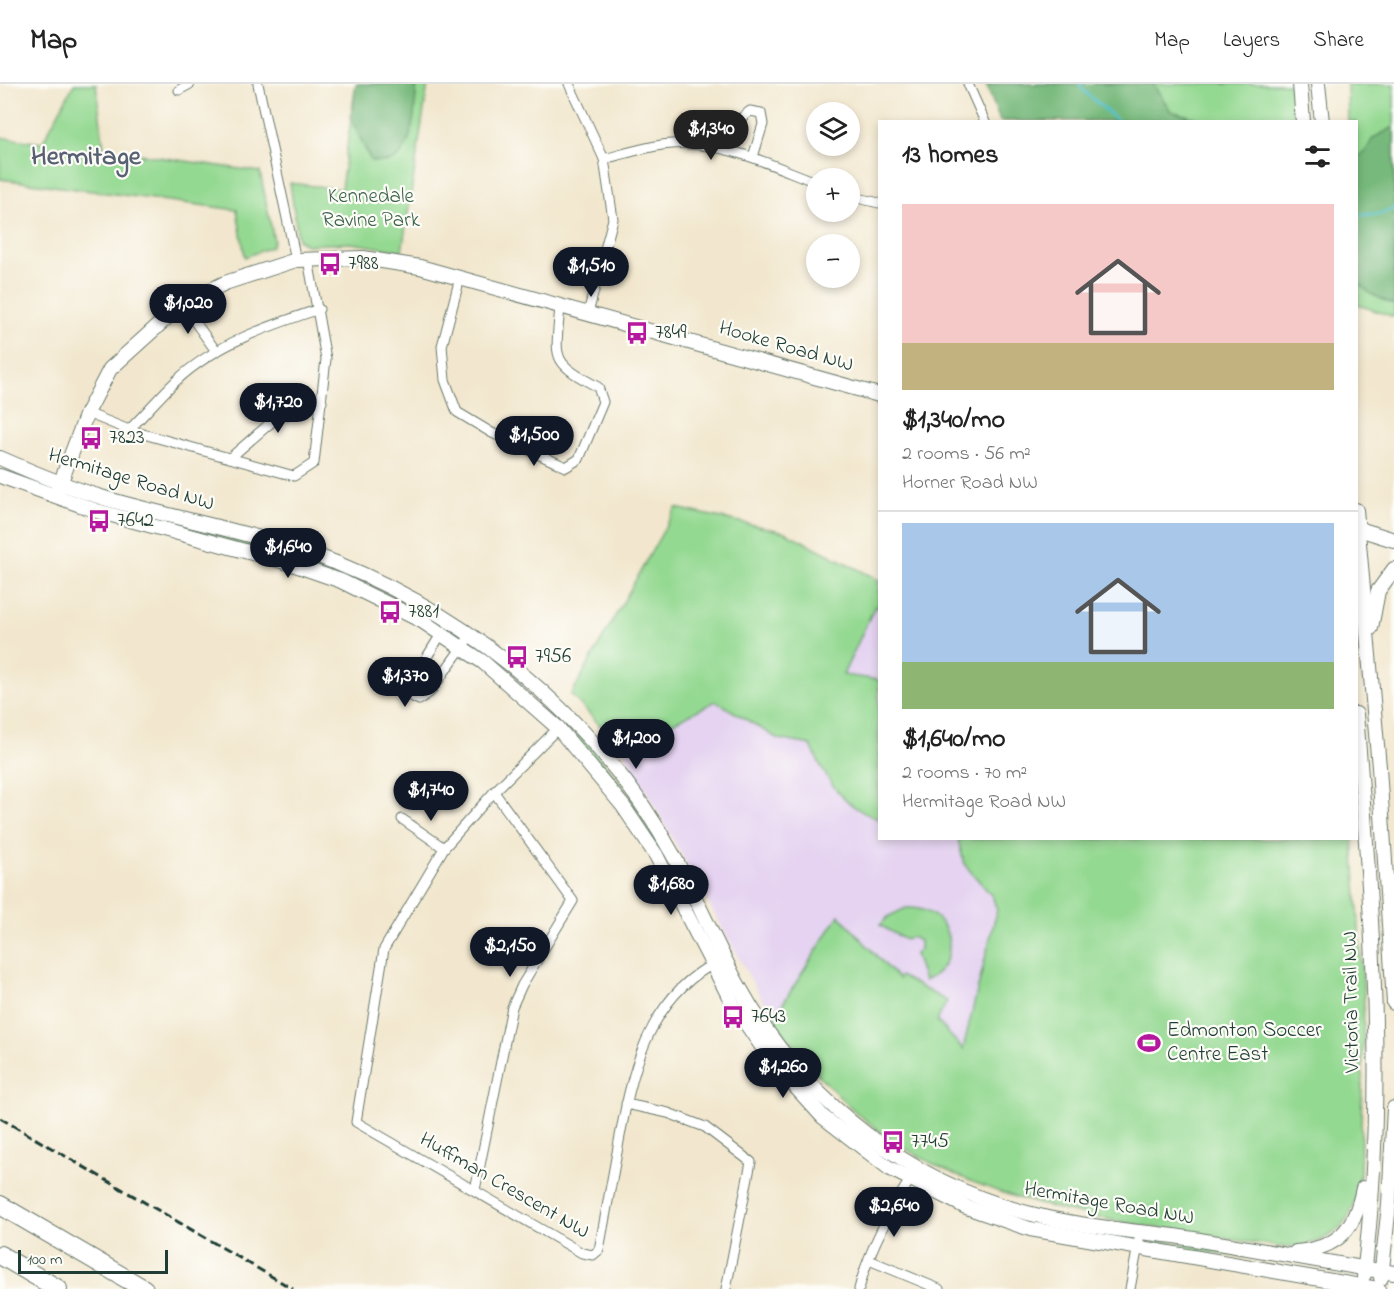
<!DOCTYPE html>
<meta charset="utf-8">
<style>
:root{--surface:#fff;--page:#f6f6f6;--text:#222;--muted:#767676;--line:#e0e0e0;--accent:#111827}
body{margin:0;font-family:"Indie Flower",sans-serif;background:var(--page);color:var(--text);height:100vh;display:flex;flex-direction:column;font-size:22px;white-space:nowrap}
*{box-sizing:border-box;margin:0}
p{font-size:20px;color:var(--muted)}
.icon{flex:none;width:33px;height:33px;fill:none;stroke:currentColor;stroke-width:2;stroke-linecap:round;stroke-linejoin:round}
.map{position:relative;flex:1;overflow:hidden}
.details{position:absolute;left:878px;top:36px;width:480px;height:720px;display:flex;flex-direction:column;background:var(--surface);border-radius:0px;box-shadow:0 3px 9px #0003}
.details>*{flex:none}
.tools{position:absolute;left:806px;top:18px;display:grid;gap:12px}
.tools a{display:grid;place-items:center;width:54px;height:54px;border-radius:50%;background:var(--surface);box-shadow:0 3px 9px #0003;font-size:30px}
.scale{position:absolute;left:18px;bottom:15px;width:150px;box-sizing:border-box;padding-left:6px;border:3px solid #1f3d34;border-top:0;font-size:16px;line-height:21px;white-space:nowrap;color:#1f3d34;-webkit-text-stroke:4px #fdfcf7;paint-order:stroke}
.price{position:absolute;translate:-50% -51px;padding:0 14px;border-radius:21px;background:var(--accent);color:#fff;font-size:20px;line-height:39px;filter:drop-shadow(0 2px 3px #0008)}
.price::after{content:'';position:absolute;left:50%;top:36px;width:18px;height:14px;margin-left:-9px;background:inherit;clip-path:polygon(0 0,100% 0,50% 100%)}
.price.selected{background:#222;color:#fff}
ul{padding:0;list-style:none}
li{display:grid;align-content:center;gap:12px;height:318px;padding:0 24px}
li+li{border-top:2px solid var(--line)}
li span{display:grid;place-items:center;height:186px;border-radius:0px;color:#555}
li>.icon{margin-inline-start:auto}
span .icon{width:108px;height:108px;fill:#fffc;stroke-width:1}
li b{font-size:26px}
h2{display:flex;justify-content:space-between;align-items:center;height:72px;padding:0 24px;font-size:26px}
header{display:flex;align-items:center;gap:36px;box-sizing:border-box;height:84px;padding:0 30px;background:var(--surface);border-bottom:2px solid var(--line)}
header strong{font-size:28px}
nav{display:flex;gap:33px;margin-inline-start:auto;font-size:21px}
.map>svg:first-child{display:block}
</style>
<header>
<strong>Map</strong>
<nav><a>Map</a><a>Layers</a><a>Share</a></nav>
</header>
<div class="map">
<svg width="1394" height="1205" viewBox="0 0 1394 1205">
<rect width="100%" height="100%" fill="#fdfcf7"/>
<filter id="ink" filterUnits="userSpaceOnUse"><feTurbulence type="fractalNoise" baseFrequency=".0167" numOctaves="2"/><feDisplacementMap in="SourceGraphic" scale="12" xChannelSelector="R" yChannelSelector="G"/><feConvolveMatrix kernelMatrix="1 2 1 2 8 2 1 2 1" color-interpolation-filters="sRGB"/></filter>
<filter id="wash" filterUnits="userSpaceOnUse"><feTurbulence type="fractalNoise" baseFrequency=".008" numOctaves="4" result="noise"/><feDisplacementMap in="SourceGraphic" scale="24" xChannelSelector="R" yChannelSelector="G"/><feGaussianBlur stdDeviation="1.35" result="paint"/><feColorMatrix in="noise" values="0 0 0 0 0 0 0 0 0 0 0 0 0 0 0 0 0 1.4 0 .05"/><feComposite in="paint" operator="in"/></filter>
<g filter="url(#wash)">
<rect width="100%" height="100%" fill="#f2e7ce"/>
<polygon fill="#e5d3f1" points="875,521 879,524 879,754 958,755 964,780 992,812 997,826 963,966 839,832 773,935 622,664 716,617 778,655 811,661"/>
<g fill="#94d992" stroke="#5a8b63" stroke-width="1.5">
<polygon points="74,0 96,0 104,65 260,88 274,157 271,163 245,173 237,126 0,95 0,53 42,59"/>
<polygon points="356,0 428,0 402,167 351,159 306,161 298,155 290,99 341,105"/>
<polygon points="987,0 1293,0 1296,37 1001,37"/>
<polygon points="1347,0 1394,0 1394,233 1358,221 1356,38 1348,37"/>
<polygon points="77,410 242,454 319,479 317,483 122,430 76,414"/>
<path d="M676,424l109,24 94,48v28l-4,-2 -32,69 36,5v139c-36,-11 -55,-42 -68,-74l-33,-6 -62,-38 -94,47 -51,-53z"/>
<polygon points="574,649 581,652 618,696 660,757 658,759 651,755 600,683 572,651"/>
<path d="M958,755h395l11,159 -4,175c-4,53 -29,74 -81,74 -145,-25 -305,-33 -421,-133 -33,-29 -59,-61 -85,-95l66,-104 59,64 2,-3 47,25 -10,20 26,28 34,-139 -5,-14 -28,-32z"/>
<path d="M906,824c46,-3 60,56 18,73l-9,-27 5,-4v-9l-9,-4 -6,3 -25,-15 9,-9z"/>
<polygon points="1165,1157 1245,1170 1245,1173 1156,1162 1157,1158"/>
</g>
<g fill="#77b97c" stroke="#4b7b58" stroke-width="1.5">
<path d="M356,0h61c-3,22 -1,68 -27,77 -5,2 -14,0 -19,0l-20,-42z"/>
<polygon points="986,0 1153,0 1171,27 1206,37 1000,37"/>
<polygon points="1394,43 1394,221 1371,210 1356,197 1356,73 1365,68 1373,54"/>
</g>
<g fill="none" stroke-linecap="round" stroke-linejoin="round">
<g stroke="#56c3ce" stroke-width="3">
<polyline points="1080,0 1085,8 1119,38"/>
<polyline points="1356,131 1381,130 1394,124"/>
</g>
</g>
</g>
<g filter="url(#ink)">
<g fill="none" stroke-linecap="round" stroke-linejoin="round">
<g stroke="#69786a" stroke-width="11">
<g id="street">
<polyline points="258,0 296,176"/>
<polyline points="569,0 604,75 613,135 588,229"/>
<polyline points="968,0 985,38"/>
<polyline points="179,6 190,0"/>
<polyline points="728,66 741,34 750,27 761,29 763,40 753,73"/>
<path d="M604,75c27,-7 59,-18 87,-15 44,3 85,23 125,38"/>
<polyline points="849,112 879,119"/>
<path d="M460,194l-18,68 3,34 12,32 35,21 74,34 13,-8 24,-57 -5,-15c-49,-26 -42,-28 -38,-81"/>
<polyline points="182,220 216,267"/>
<polyline points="87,329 129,346 294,392 314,379 326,275 308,175"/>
<path d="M129,346c16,-16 31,-34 48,-50 40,-37 92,-54 142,-71"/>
<polyline points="230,374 275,335 322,318"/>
<polyline points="443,547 409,602 411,612 419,616 430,608 470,552"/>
<path d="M560,642l-66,66 -50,56 -60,101 -28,173 226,131 11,2 6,-5c6,-34 13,-69 19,-103 13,-71 28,-149 99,-185"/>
<polyline points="402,735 444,764"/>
<polyline points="626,1020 668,1029 705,1043 751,1078 726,1205"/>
<polyline points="475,1106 512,923 522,901 573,817 494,708"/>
<polyline points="869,1176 939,1205"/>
<path d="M859,1205c10,-40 32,-80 54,-114"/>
<polyline points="1130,1205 1140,1150"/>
</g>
</g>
<g stroke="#69786a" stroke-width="16">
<g id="secondary">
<polyline points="1300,0 1303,38"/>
<polyline points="1318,0 1322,38"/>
<path d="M0,374c34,15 68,29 104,40 68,20 139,32 206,55 73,26 141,64 201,112 64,52 121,115 161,188 23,42 42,87 65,130 65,119 177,206 311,235 42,9 84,13 126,18 74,11 147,26 220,37"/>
<polyline points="0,392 97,427 289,479 341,497 422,537 483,578 558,644 623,722 656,771 734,922 772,977 823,1033 889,1084 966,1123 1030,1145 1378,1205"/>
<polyline points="57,408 87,329 110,285 182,220 225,199 296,176 363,174 420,183 879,311"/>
<polyline points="1356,426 1379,683 1394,919"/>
<polyline points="1356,444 1394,456"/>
<polyline points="1371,544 1378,507 1394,485"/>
<path d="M1356,630c15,186 31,374 8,561"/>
<path d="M1296,1168c43,-4 59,-23 67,-64"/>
<polyline points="1381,1194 1389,1121 1394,1024"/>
</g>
</g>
<g stroke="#69786a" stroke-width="20">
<g id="highway">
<polyline points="0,1121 144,1205"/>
<polyline points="0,1171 58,1205"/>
</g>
</g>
<use href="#street" stroke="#fff" stroke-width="9"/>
<use href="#secondary" stroke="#fff" stroke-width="14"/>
<use href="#highway" stroke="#fff" stroke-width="18"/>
<polyline stroke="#1f3d34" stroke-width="3" stroke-dasharray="9 4.5" stroke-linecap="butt" points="0,1034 293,1205"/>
</g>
</g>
<defs>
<g id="bus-bare" transform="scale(1.8)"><path d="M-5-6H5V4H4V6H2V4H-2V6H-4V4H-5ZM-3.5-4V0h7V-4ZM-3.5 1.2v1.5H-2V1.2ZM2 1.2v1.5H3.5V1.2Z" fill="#b5179e" stroke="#fdfcf7" stroke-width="2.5" paint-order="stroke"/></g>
<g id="stadium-bare" transform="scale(1.8)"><path d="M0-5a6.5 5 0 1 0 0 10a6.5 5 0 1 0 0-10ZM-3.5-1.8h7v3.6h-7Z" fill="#b5179e" stroke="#fdfcf7" stroke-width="2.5" paint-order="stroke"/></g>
</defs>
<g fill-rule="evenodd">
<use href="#bus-bare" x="330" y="180"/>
<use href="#bus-bare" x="637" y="249"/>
<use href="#bus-bare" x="91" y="354"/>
<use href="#bus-bare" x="99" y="437"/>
<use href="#bus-bare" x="390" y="528"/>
<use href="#bus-bare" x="517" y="573"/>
<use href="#bus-bare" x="733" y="933"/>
<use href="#stadium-bare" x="1149" y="959"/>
<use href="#bus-bare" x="893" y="1058"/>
</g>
<g text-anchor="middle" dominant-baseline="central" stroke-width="4.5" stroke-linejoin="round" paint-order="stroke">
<g font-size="21" fill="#3c644c" stroke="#fdfcf7">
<text x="371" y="113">Kennedale<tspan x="371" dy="24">Ravine Park</tspan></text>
</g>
<g font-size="21" fill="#1f3d34" stroke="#fdfcf7" text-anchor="start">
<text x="348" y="180">7988</text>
<text x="655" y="249">7849</text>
<text x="109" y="354">7823</text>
<text x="117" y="437">7642</text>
<text x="408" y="528">7881</text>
<text x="535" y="573">7956</text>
<text x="751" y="933">7643</text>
<text x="1167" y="947">Edmonton Soccer<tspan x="1167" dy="24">Centre East</tspan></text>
<text x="911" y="1058">7745</text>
</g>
<g font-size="21" fill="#1f3d34" stroke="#fdfcf7">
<text transform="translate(786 263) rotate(16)">Hooke Road NW</text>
<text transform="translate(131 396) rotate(17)">Hermitage Road NW</text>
<text transform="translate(1352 918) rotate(-91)">Victoria Trail NW</text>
<text transform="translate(504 1102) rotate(30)">Huffman Crescent NW</text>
<text transform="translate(1109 1120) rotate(10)">Hermitage Road NW</text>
</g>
<g font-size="27" font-weight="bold" fill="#586174" stroke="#fdfcf7">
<text x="86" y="73">Hermitage</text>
</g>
</g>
</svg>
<div class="tools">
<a><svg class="icon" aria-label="layers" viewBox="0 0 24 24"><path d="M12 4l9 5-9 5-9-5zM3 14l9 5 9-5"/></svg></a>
<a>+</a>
<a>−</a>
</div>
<div class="scale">100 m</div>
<b class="price selected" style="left:711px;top:77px">$1,340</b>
<b class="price" style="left:591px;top:214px">$1,510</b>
<b class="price" style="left:188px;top:251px">$1,020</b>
<b class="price" style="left:278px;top:350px">$1,720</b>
<b class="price" style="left:534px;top:383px">$1,500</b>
<b class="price" style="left:288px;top:495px">$1,640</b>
<b class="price" style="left:405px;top:624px">$1,370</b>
<b class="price" style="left:636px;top:686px">$1,200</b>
<b class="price" style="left:431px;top:738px">$1,740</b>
<b class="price" style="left:671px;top:832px">$1,680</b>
<b class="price" style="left:510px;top:894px">$2,150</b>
<b class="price" style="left:783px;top:1015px">$1,260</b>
<b class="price" style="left:894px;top:1154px">$2,640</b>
<section class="details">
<h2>13 homes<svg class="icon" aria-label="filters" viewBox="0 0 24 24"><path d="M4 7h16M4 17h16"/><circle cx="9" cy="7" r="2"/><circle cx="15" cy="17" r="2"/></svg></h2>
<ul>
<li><span style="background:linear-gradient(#f6c9c9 75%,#c2b280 0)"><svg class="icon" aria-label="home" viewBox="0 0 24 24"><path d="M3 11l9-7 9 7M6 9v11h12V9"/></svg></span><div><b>$1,340/mo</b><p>2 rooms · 56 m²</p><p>Horner Road NW</p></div></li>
<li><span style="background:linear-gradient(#a9c7e8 75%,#8fb573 0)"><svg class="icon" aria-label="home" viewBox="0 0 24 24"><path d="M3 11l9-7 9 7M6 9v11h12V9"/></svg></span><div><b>$1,640/mo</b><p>2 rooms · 70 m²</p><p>Hermitage Road NW</p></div></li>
</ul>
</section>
</div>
